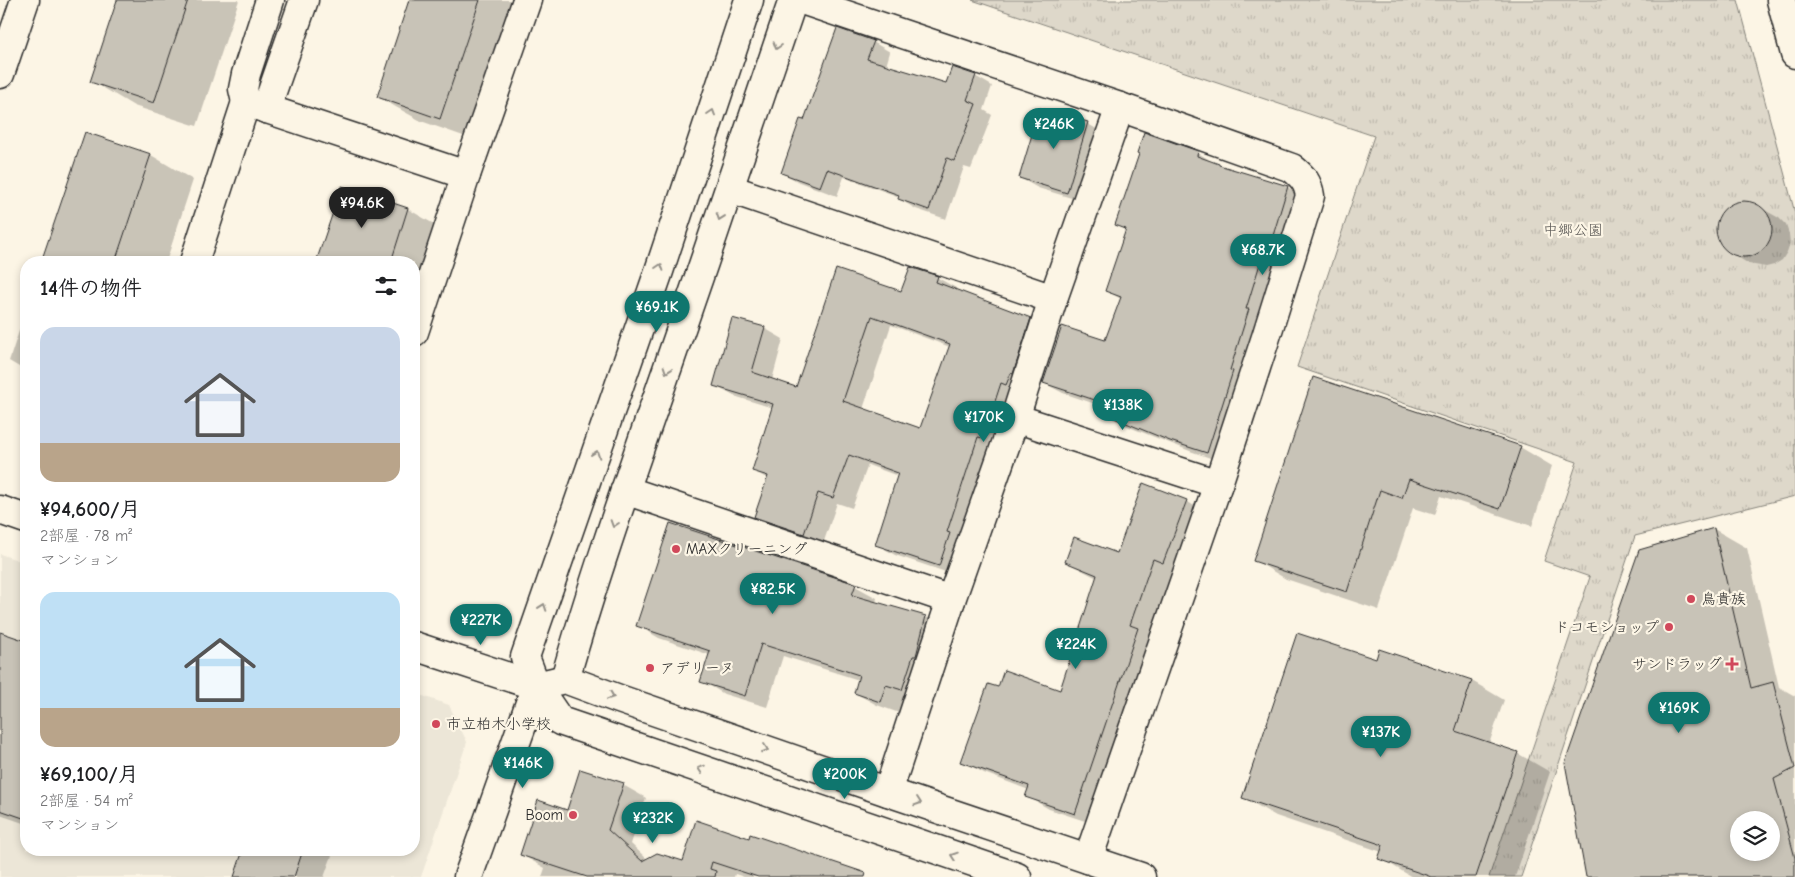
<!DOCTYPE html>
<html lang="ja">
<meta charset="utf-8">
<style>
:root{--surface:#fff;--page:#f2f2f2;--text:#202124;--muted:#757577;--accent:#0f766e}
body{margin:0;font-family:"Comic Neue","Klee One",sans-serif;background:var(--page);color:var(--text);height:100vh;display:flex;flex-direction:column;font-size:19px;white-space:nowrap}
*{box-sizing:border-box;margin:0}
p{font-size:16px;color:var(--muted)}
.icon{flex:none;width:28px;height:28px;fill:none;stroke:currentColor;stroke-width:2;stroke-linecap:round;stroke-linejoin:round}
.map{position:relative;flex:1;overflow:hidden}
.side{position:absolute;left:20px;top:256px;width:400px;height:600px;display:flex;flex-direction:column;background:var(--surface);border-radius:20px;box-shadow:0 2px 8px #0003}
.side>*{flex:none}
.fabs{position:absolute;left:1730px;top:811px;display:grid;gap:10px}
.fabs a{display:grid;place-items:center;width:50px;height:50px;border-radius:50%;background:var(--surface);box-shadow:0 2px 8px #0003;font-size:25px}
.price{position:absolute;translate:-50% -42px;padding:0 11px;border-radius:18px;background:var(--accent);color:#fff;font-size:16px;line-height:32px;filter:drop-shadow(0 1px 2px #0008)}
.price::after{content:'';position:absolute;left:50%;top:30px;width:15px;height:11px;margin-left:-8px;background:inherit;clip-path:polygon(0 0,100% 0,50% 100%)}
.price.on{background:#222;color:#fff}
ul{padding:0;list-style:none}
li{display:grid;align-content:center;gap:10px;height:265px;padding:0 20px}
li span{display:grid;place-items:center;height:155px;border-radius:15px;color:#555}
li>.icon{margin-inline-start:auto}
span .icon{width:90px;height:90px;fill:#fffc;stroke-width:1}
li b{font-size:21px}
h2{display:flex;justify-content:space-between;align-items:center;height:60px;padding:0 20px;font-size:21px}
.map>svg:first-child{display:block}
</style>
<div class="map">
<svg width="1795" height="877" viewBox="0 0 1795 877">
<defs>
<pattern id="park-tufts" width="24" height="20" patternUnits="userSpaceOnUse" patternTransform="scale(1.25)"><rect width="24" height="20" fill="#ded8ca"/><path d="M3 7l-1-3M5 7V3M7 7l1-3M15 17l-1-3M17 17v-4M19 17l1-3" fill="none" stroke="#bfbaae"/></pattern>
</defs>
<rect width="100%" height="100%" fill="#fcf5e5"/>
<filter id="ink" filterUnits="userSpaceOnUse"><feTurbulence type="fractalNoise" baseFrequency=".02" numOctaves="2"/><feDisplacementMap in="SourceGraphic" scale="10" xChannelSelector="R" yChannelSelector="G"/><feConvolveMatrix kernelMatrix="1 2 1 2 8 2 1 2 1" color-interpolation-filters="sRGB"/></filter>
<g filter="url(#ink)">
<polygon fill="#ece6d7" points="0,554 26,563 26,850 414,850 414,693 449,705 467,742 421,877 0,877"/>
<polygon fill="url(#park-tufts)" stroke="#84827a" points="972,0 1738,0 1795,213 1795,496 1635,536 1521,877 1489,877 1590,577 1544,561 1577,462 1297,367 1374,136"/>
<g fill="#0003" fill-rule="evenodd">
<polygon points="118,0 239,0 197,126 134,106 92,81"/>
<polygon points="411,0 531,0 483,143 421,121 378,97"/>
<polygon points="873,42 890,52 886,66 947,84 975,76 992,86 984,110 992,115 971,169 964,167 946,219 916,209 899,199 900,197 844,177 837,196 799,182 782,173 805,122"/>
<polygon points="1041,110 1088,124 1105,134 1085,202 1038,188 1020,178"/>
<polygon points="86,133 151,155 193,180 166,262 42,262"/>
<polygon points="1145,134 1198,153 1216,164 1287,187 1306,197 1225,463 1190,451 1129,427 1110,416 1113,410 1063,393 1044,383 1106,342 1121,299 1107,291 1126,230 1116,224 1140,154"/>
<polygon points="342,187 408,209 451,234 414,346 414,262 317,262"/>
<polygon points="1744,202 1753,203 1761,208 1779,218 1786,225 1789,234 1790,243 1787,252 1782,260 1774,265 1766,267 1749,264 1731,253 1719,240 1717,232 1718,223 1721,215 1735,204"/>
<path d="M911,268l27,10 18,10v3l74,28 19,11 -91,246 -63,-21 -19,-11 22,-68 -30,-11 -16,43 -15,-5 -14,41 -49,-17 -19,-11 13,-37 -14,-8 19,-63 -39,-12 -19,-10 49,-58 19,11 -11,41 25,8 40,-117 65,22zM891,325l59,22 -29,83 -58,-21z"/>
<polygon points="26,310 26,371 9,361"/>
<polygon points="1314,379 1520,447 1552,466 1532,526 1441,496 1435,515 1413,508 1379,610 1286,579 1254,560"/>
<polygon points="1186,501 1208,514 1097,825 1049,809 1027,796 1029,790 984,773 962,761 999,689 1061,692 1097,578 1066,562 1118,555"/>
<path d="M1714,529l33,19 32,139 16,9v181h-208zM1739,820h32v32h-32z"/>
<polygon points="855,586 877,598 876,603 926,617 948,629 902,714 877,705 855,693 859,680 783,656 767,707 724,694 702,681 710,655 659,638 637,625"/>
<polygon points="0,633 26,642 26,824 0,815"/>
<polygon points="1380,651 1472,681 1504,700 1489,744 1517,753 1550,772 1515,877 1412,877 1380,858 1382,852 1276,816 1244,798 1377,661"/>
<polygon points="623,785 646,798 631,844 647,859 684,863 697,822 862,877 744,877 735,874 734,877 542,877 545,868 522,855 568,811"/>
<polygon points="245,850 334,850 324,877 236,877"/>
</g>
<g fill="#c8c3b7" stroke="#2b2b2b" fill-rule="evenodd">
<polygon points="117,0 188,0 154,103 90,82"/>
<polygon points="409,0 480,0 440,119 377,97"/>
<polygon points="837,28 874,41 867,59 946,83 952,67 976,75 967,100 976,104 954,161 947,158 929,210 898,199 899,195 827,169 820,187 781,173 800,119 804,120"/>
<polygon points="1040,108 1088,122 1067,193 1019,178"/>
<polygon points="85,132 151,154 115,262 41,262"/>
<polygon points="1144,132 1198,151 1197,156 1219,164 1219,165 1288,186 1272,239 1268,238 1246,309 1249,309 1230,370 1233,371 1207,453 1170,441 1109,416 1113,406 1043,383 1062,326 1105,340 1121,297 1105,291 1126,229 1115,225 1139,154 1137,153"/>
<polygon points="342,186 408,208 391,262 316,262"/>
<circle cx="1744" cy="229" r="28"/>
<path d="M910,267l28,9 -2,6 95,36 -18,56 -2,-1 -5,12 -5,-2 -18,55 -5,-1 -31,95 3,1 -11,33 -64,-21 23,-72 -49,-18 -16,43 -15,-5 -14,41 -50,-17 14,-41 -16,-5 21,-67 -60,-18 19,-68 33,9 -13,45 44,15 40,-118 65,22zM872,316l78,28 -30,84 -77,-27z"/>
<polygon points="1313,377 1521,446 1500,509 1409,479 1402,498 1380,490 1347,592 1253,561"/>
<polygon points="1143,483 1187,500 1163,563 1153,559 1130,625 1138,628 1075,814 1025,797 1029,786 960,762 988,684 998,687 1004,670 1060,690 1097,575 1065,562 1074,537 1117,553"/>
<polygon points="670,523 856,584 852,595 926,616 916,656 913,656 902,690 886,685 880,702 854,693 859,675 761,644 745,696 700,682 710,651 636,626"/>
<path d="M1714,528l37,160 22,-6 22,86 -21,11 21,79v19h-209l-21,-114 74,-213zM1739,820h32v32h-32z"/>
<polygon points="0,632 26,641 26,819 0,810"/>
<polygon points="1297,633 1376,659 1379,649 1472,680 1455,731 1518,752 1476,877 1431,877 1426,875 1378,859 1383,845 1242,798"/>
<polygon points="580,769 624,783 608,830 642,861 657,853 683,861 696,820 749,838 750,834 866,873 865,877 758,877 712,862 710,869 716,871 715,877 587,877 520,855 538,800 567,810"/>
<polygon points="243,850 303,850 294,877 234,877"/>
</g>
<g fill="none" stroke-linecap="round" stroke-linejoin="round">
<g stroke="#2b2b2b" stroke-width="31">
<g id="minor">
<polyline points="270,0 246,74 243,89 246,102 466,175 527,0"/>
<polyline points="749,0 658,274 525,657 536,686 560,721 1017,877"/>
<path d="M802,0l318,107 172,61c11,9 16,14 18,28l-44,141 -48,147 -130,375"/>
<polyline points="1781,0 1795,54"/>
<polyline points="0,74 25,0"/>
<polyline points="266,109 304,0"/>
<polyline points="730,189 1053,299"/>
<polyline points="194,262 246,102"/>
<polyline points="414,332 466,175"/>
<polyline points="1015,418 1218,484"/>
<polyline points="625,490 951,600"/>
<polyline points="0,510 26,519"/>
<polyline points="414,646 536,686 565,679 619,699 888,792 1141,877"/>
<path d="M565,679c31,-109 70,-217 107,-324 41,-118 81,-236 121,-355"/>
<polyline points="888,792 951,600 1015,418 1053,299 1120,107"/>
<polyline points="468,877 536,686"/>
</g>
</g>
<use href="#minor" stroke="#fcf5e5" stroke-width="28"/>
</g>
<defs><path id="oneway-chevron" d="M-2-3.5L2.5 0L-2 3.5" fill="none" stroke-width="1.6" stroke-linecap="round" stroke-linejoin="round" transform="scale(1.25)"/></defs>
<g stroke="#949088">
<use href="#oneway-chevron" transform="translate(777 46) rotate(108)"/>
<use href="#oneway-chevron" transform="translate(712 113) rotate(-72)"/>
<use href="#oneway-chevron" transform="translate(720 217) rotate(109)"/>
<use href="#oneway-chevron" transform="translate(660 267) rotate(-72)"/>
<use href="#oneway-chevron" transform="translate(667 370) rotate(109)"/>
<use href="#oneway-chevron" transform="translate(596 454) rotate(-71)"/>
<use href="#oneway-chevron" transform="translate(614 524) rotate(108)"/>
<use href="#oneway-chevron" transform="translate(543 607) rotate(-71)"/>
<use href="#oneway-chevron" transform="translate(611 696) rotate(21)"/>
<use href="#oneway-chevron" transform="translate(765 749) rotate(19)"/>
<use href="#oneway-chevron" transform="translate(701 769) rotate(-161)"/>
<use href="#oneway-chevron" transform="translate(918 802) rotate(19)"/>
<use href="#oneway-chevron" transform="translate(954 856) rotate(-161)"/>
</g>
</g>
<g fill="#d1495b" stroke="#fcf5e5" stroke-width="2">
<circle cx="676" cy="549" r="5"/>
<circle cx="1691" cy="599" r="5"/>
<circle cx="1669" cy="627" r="5"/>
<path d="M1729.5 656.5h5v5h5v5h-5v5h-5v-5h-5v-5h5z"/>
<circle cx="650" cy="668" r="5"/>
<circle cx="436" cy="724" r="5"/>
<circle cx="573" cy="815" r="5"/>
</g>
<g text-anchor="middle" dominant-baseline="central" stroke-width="4.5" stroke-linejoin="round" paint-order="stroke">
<g font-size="15" fill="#585653" stroke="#fcf5e5">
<text x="1573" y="230">中郷公園</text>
</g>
<g font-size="15" fill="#2b2b2b" stroke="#fcf5e5" text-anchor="start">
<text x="686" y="549">MAXクリーニング</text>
<text x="1701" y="599">鳥貴族</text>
<text x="1659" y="627" text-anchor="end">ドコモショップ</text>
<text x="1722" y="664" text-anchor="end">サンドラッグ</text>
<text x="660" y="668">アデリーヌ</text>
<text x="446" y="724">市立柏木小学校</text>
<text x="563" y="815" text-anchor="end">Boom</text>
</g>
</g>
</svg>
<div class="fabs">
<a><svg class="icon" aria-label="layers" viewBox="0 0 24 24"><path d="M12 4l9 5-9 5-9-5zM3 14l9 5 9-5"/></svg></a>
</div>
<b class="price" style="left:1054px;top:150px">¥246K</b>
<b class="price on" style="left:362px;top:229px">¥94.6K</b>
<b class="price" style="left:1263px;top:276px">¥68.7K</b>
<b class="price" style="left:657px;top:333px">¥69.1K</b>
<b class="price" style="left:1123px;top:431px">¥138K</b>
<b class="price" style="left:984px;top:443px">¥170K</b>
<b class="price" style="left:773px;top:615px">¥82.5K</b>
<b class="price" style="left:481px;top:646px">¥227K</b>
<b class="price" style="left:1076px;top:670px">¥224K</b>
<b class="price" style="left:1679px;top:734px">¥169K</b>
<b class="price" style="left:1381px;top:758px">¥137K</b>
<b class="price" style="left:523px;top:789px">¥146K</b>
<b class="price" style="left:845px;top:800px">¥200K</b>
<b class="price" style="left:653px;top:844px">¥232K</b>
<section class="side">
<h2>14件の物件<svg class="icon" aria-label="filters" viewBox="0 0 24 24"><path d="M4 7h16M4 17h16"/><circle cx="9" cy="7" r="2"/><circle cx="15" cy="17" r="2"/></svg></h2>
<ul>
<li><span style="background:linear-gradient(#c9d6e8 75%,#b9a48a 0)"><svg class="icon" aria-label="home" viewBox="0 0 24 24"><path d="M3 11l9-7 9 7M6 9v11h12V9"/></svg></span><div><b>¥94,600/月</b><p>2部屋 · 78 m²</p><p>マンション</p></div></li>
<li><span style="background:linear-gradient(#bfe0f5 75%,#b9a48a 0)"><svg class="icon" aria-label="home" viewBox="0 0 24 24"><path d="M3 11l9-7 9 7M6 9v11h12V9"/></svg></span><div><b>¥69,100/月</b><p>2部屋 · 54 m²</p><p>マンション</p></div></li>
</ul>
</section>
</div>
